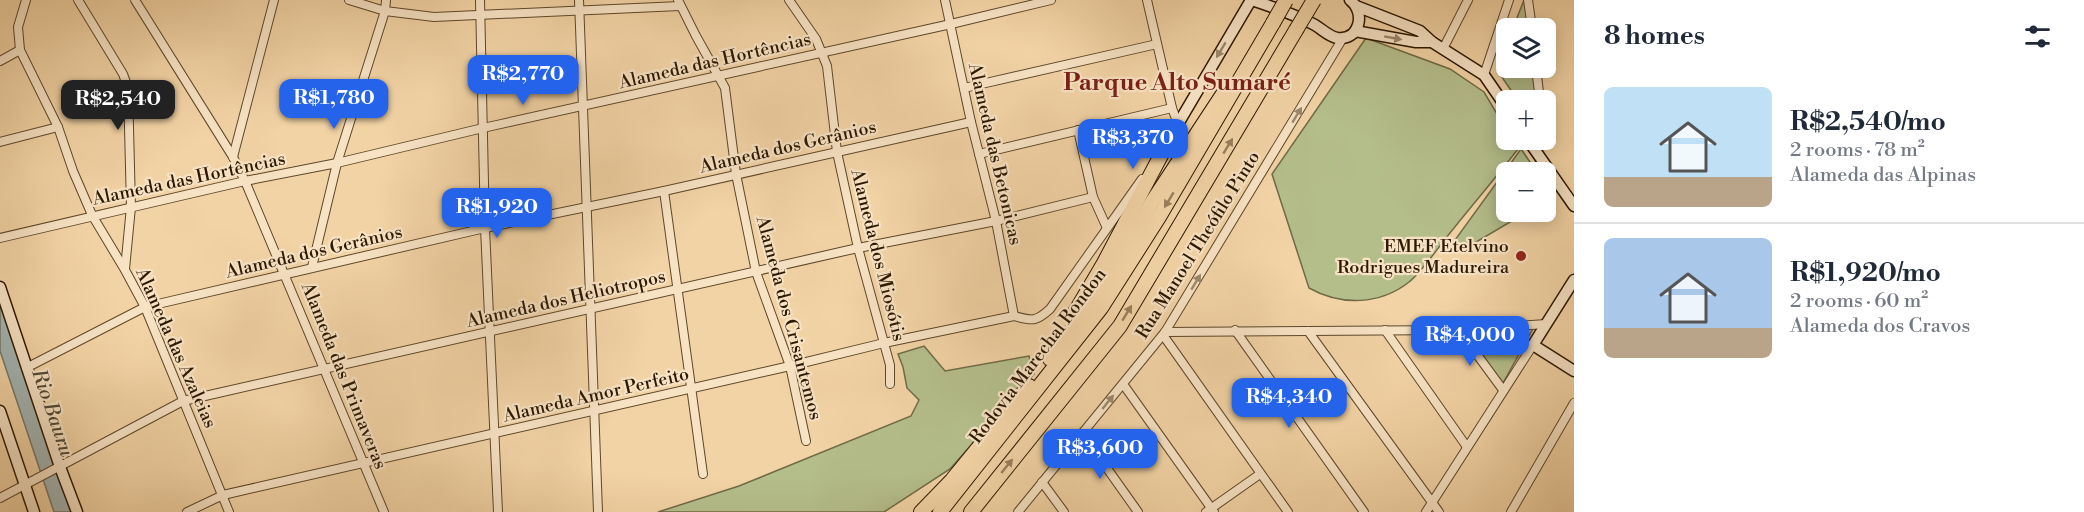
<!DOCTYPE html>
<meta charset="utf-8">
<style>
:root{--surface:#fff;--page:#f2f2f3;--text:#1f2937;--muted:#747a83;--line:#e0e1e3;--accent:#2563eb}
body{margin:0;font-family:"Libre Bodoni",serif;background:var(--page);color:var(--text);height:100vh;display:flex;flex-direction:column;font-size:22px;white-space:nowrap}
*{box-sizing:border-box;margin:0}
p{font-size:20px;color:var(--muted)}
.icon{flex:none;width:33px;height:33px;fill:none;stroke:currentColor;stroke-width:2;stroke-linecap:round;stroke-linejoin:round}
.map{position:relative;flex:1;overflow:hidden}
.panel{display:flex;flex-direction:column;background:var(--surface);width:510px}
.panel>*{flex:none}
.fabs{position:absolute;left:1496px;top:18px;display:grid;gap:12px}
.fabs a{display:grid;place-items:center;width:60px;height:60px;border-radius:9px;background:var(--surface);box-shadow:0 3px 15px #0003;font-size:30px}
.price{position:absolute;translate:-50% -51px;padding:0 14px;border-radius:12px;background:var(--accent);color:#fff;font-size:20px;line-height:39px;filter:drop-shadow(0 2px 3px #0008)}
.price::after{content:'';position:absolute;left:50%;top:36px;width:18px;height:14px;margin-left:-9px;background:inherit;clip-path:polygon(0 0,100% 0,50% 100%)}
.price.selected{background:#222;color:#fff}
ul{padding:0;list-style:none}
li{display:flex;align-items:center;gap:18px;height:150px;padding:0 30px}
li+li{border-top:2px solid var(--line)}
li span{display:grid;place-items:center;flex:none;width:168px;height:120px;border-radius:9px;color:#555}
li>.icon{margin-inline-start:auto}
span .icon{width:72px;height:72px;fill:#fffc;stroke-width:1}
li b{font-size:26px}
h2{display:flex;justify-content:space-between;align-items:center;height:72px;padding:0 30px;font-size:26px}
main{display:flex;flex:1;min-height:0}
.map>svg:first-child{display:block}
</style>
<main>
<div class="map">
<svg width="1574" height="512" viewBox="0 0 1574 512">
<rect width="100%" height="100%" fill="#f2d3a5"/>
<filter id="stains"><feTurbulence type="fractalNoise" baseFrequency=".00333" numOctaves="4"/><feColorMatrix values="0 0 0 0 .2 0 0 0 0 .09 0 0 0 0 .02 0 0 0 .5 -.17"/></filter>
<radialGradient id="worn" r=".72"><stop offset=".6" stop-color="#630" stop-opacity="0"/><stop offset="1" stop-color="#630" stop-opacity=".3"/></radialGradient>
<g fill="#b4be8b" stroke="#706b46" stroke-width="1.5">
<polygon points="1524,0 1526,0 1529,28 1513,28"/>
<path d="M1366,38l84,31 34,23 22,37v11h7l5,9c-21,27 -43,53 -64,79 -12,14 -32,44 -45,54 -29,23 -68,24 -100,6l-37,-114z"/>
<polygon points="1506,46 1506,68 1534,68 1536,90 1517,99 1497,70"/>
<polygon points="1521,149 1537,172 1506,172 1506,212 1527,212 1466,248 1455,240"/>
<polygon points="1534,327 1502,385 1462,331"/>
<polygon points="924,346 945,371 1029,356 1034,374 950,469 884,512 658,512 739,486 911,416 919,400 907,388 903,367 898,354"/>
</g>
<polygon fill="#a2b4b3" stroke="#73766b" stroke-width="1.5" points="0,300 62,487 72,512 54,512 0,351"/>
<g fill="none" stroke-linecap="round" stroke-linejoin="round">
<g stroke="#5e4729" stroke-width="10">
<g id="street">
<polyline points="26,0 18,27 20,50 58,127 73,171 92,215 125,270 145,307 229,512"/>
<polyline points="78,0 123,74 128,88 131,207 125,269"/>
<polyline points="135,0 233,157 245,181 384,512"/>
<polyline points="349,0 385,11 434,17 680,6"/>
<polyline points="480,0 485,228 498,512"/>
<polyline points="579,0 598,512"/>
<polyline points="678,0 696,36 725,88 736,174 756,272 790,366 806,441"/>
<polyline points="789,0 816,39 827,66 837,152 858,248 890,365 890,384"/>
<polyline points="945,0 971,122 996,221 1014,316"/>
<polyline points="1147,0 1172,108 1178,124 1167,145"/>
<polyline points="1528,0 1532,28"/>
<polyline points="1443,49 1468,0"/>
<polyline points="0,61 20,50"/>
<polyline points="1536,68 1540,100"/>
<polyline points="1484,75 1509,0"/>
<polyline points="964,88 1157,44"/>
<polyline points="1078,130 1093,197 1107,228"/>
<polyline points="0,142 58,127"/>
<polyline points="979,154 1172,108"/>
<polyline points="233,157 274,0"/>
<polyline points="664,191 703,474"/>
<polyline points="0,238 245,181 337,163 483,128 951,24 1051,0"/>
<polyline points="312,267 337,163 385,11 386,0"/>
<polyline points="1235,330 1364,512"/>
<polyline points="1385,330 1467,447"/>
<polyline points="1459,330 1503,390"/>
<polyline points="1308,331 1439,512"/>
<polyline points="1165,332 1459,330 1546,324"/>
<polyline points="1163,335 1288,512"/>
<polyline points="26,368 145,307 485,228 664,191 971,122"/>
<polyline points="1123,384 1214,512"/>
<polyline points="1082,433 1138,512"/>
<polyline points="1042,482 1064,512"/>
<polyline points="0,498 183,401 858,248 996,221 1093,197"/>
<path d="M187,512l36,-17 567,-129 94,-23 130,-27c18,5 22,6 36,-7l92,-130"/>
<polyline points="1018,512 1165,332 1343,38"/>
<polyline points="1206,512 1260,474"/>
<polyline points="1426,512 1533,345"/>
<polyline points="1511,512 1574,403"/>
</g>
</g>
<g stroke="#2c1800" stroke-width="13">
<g id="secondary">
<path d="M1252,0c20,7 42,14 61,24 8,4 15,12 24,14 23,3 29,-26 13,-38"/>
<polyline points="1356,6 1420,31 1432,42 1484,75 1506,107"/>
<polyline points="1355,31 1416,42 1432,42"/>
<polyline points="1178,124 1251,0"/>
<polyline points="1528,140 1574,206"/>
<polyline points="1574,280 1533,345 1574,371"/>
<polyline points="0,287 60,467 77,512"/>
<polyline points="0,411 34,512"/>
</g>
</g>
<g stroke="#2c1800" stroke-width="16">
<g id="highway">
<polyline points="1074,314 1104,263 1168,142"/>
<polyline points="1050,359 1097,297 1152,202 1223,94"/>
<polyline points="921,512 952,480 1029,386"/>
<polyline points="940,512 1101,308 1159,217 1273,23"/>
<polyline points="971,512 1120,326 1296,30"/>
</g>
</g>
<use href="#street" stroke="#f7e2c4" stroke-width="8"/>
<use href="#secondary" stroke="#f7e2c4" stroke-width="10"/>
<use href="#highway" stroke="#f2d3a5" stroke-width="14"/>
<g stroke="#2c1800" stroke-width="16" stroke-linecap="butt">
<g id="highway-bridge">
<polyline points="1273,23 1286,0"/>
<polyline points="1296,30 1314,0"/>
</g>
</g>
<use href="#highway-bridge" stroke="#f2d3a5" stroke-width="14"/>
</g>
<defs><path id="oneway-solid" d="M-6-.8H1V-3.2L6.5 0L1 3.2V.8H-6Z" transform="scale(1.5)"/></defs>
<g fill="#9c876c">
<use href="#oneway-solid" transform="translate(1393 38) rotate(10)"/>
<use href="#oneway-solid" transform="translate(1221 50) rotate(121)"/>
<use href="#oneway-solid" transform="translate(1297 115) rotate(-59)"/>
<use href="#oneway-solid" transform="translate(1196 282) rotate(-59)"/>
<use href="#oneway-solid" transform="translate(1108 402) rotate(-51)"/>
</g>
<g fill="#997f5b">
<use href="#oneway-solid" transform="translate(1228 146) rotate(-59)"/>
<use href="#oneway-solid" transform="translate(1169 200) rotate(121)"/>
<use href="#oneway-solid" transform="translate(1127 313) rotate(-59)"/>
<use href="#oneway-solid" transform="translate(1007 466) rotate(-51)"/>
</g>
<circle fill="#8f2418" stroke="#f7e2c4" stroke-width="2" cx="1521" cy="256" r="6"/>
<g text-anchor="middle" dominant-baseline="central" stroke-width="4.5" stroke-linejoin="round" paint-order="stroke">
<g font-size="18" fill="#2c1800" stroke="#f7e2c4">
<text transform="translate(715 61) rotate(-13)">Alameda das Hortências</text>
<text transform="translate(788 147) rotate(-13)">Alameda dos Gerânios</text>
<text transform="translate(995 154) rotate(77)">Alameda das Betonicas</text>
<text transform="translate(189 179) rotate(-12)">Alameda das Hortências</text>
<text transform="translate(1198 245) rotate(-58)">Rua Manoel Theófilo Pinto</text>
<text transform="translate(314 252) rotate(-13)">Alameda dos Gerânios</text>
<text transform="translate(878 255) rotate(76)">Alameda dos Miosótis</text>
<text transform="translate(566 299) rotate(-13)">Alameda dos Heliotropos</text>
<text transform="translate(789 318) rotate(75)">Alameda dos Crisantemos</text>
<text transform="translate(176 348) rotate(66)">Alameda das Azaleias</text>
<text transform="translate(1038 356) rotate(-53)">Rodovia Marechal Rondon</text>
<text transform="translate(344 376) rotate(68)">Alameda das Primaveras</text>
<text transform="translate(596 395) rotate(-13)">Alameda Amor Perfeito</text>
</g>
<g font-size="18" fill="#2c1800" stroke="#f7e2c4" text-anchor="end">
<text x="1509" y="246">EMEF Etelvino<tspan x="1509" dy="21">Rodrigues Madureira</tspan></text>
</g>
<g font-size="20" font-style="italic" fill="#4f4736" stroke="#f7e2c4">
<text transform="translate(52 413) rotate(71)">Rio Bauru</text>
</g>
<g font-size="24" font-weight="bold" fill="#7a1f14" stroke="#f7e2c4">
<text x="1177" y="83">Parque Alto Sumaré</text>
</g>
</g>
<rect width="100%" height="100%" filter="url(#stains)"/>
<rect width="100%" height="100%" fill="url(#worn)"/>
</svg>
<div class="fabs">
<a><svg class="icon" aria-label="layers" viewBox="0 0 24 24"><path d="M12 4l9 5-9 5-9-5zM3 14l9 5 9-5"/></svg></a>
<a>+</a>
<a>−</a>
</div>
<b class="price" style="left:523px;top:106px">R$2,770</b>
<b class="price" style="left:334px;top:130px">R$1,780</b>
<b class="price selected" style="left:118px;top:131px">R$2,540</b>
<b class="price" style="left:1133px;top:170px">R$3,370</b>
<b class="price" style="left:497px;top:239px">R$1,920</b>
<b class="price" style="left:1470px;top:367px">R$4,000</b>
<b class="price" style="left:1289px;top:429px">R$4,340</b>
<b class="price" style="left:1100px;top:480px">R$3,600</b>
</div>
<section class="panel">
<h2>8 homes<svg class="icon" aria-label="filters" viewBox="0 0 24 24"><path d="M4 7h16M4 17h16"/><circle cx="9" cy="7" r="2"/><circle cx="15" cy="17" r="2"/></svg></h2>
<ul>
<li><span style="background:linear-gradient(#bfe0f5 75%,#b9a48a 0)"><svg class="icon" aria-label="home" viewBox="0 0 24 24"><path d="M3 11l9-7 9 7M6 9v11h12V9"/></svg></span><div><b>R$2,540/mo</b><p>2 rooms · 78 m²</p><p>Alameda das Alpinas</p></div></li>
<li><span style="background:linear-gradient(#a9c7e8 75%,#b9a48a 0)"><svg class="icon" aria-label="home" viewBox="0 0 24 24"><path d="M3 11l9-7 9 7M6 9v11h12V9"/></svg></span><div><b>R$1,920/mo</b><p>2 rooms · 60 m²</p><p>Alameda dos Cravos</p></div></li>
</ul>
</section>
</main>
